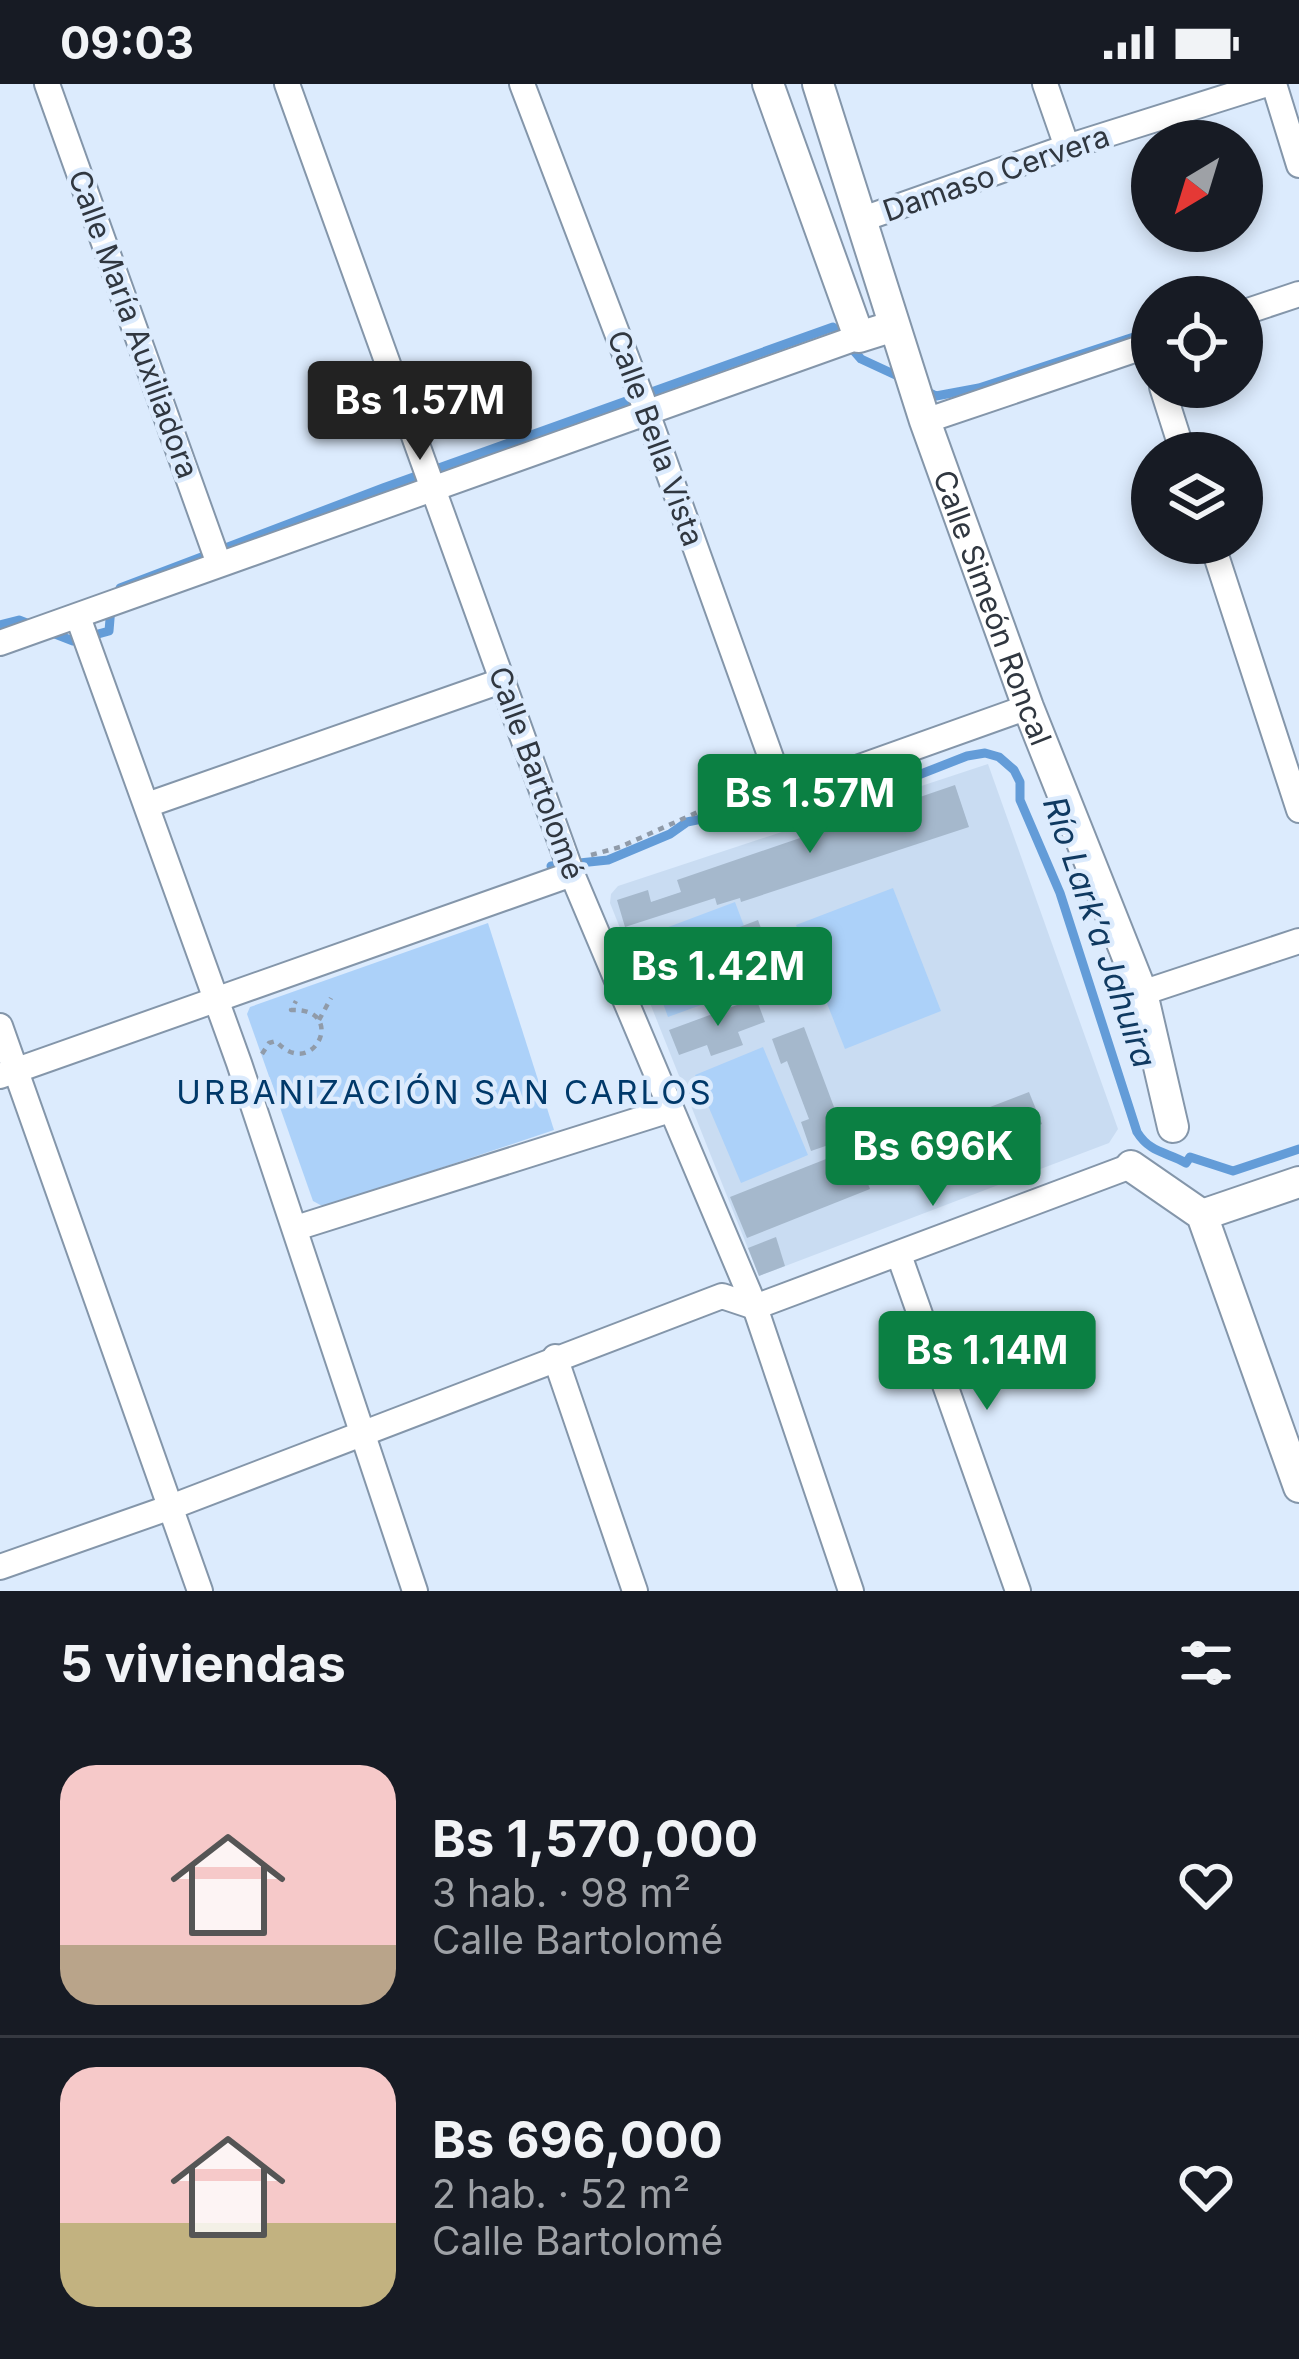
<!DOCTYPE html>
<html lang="es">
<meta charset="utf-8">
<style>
:root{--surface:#171b24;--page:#242831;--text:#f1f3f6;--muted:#9ea1a6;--line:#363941;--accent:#0b8043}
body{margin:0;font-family:Inter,sans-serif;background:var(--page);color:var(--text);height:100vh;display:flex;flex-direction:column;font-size:45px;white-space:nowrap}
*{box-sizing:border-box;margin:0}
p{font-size:39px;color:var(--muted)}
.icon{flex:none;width:66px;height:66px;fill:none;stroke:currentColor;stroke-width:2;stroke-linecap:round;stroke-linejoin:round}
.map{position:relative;height:1507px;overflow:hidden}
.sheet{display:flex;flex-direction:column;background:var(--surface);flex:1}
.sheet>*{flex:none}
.needle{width:78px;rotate:218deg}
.controls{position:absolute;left:1131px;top:36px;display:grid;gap:24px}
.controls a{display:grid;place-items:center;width:132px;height:132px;border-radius:50%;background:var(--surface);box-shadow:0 6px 18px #0003;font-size:60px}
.price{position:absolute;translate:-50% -102px;padding:0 27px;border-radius:12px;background:var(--accent);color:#fff;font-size:39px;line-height:78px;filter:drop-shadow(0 3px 6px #0008)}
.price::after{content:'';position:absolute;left:50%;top:72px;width:36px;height:27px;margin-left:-18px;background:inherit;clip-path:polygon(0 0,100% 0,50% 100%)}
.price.active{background:#222;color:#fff}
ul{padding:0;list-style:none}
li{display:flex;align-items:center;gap:36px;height:300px;padding:0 60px}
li+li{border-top:3px solid var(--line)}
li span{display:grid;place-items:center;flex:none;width:336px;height:240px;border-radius:36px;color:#555}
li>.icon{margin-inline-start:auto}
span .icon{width:144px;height:144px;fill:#fffc;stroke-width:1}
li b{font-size:51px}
h2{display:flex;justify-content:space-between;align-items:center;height:144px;padding:0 60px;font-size:51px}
.status{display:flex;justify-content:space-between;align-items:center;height:84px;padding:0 60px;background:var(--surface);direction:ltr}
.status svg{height:33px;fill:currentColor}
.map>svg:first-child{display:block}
</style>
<div class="status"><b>09:03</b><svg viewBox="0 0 49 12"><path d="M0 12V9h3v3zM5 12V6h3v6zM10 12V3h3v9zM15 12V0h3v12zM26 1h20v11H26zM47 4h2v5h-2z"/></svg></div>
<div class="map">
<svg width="1299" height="1507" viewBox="0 0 1299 1507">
<rect width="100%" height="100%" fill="#dcebfd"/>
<polygon fill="#c9dcf2" points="988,680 1118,1045 1109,1059 759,1192 610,819 611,810 618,802"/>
<g fill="#acd1f9">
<polygon points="893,804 941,927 845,965 796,841"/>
<polygon points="735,818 765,898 668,933 639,854"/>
<polygon points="488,839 554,1046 324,1123 313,1117 247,930 250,923"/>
<polygon points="763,963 808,1071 741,1099 695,991"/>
</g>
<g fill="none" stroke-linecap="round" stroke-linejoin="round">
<g stroke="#639cd8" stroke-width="9">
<polyline points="922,305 936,312 979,304 1152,247"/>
<polyline points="120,504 383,404 833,243 861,275 902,294"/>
<polyline points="0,541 19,536 73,557 109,547 111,523"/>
<path d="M551,782l57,-6 62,-26 17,-12 69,-14 27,8 97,-26 87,-34 18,-3 14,4 15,13 6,12v18l40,93 77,239c13,21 30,20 49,31l4,-6 43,14 66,-22"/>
</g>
</g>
<g fill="#a5b8cc">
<polygon points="955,701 969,743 741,818 740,814 717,821 715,814 625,843 617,816 648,806 651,818 681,808 677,796"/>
<polygon points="758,836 773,877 752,884 737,844"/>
<polygon points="756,914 765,938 738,948 743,961 711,972 707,961 679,971 669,946"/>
<polygon points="804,943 846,1055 811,1067 801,1038 809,1035 787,977 781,980 772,955"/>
<polygon points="1029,1008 1042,1040 898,1096 883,1058 962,1027 964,1033"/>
<polygon points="854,1064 870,1105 747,1154 730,1113"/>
<polygon points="776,1153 785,1182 759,1192 748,1164"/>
</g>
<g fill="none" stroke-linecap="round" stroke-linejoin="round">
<g stroke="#8496aa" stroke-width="28">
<g id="minor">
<polyline points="47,0 219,480"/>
<polyline points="287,0 572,790 755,1223 851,1507"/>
<polyline points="522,0 641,312 784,710 1028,623"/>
<polyline points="1045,0 1067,63"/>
<polyline points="1274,0 1299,81"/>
<polyline points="863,135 1067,63 1267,0"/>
<polyline points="1242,229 1299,210"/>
<polyline points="1162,303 1183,369"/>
<polyline points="925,337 1152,260"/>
<polyline points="1212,459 1299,726"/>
<polyline points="78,533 239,979 415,1507"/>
<polyline points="0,559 859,253"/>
<polyline points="147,721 504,596"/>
<polyline points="1142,909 1299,857"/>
<polyline points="0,942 200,1507"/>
<polyline points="0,992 572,790"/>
<polyline points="296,1144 670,1026"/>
<polyline points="899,1171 1018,1507"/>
<polyline points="555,1273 635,1507"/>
<polyline points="0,1483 171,1423 722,1212 755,1223 1131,1082"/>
</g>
</g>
<g stroke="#8496aa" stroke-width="34">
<g id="tertiary">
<polyline points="768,0 859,253 894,242"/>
<path id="s1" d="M818,0l107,337 103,286 114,286 31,134"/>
<polyline points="1131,1082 1202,1131 1299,1403"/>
<polyline points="1202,1131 1299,1098"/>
</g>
</g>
<g stroke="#909ba9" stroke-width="4.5" stroke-dasharray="6 6" stroke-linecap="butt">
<polyline points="591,771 620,763 698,728 761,715"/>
<polyline points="319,936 331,914"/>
<path d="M262,970l7,-11 7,-2c37,42 73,-34 15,-31l5,-9"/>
</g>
<use href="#minor" stroke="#fff" stroke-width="24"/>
<use href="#tertiary" stroke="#fff" stroke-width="30"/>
</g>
<g text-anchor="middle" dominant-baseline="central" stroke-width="9" stroke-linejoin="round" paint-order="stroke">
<g font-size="30" fill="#303740" stroke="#dcebfd">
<text transform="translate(996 89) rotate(-19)">Damaso Cervera</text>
<text transform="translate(134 240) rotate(70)">Calle María Auxiliadora</text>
<text transform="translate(656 354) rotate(70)">Calle Bella Vista</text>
<text stroke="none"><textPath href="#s1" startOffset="552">Calle Simeón Roncal</textPath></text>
<text transform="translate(537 689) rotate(70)">Calle Bartolomé</text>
</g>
<g font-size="33" font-style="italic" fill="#103a61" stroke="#dcebfd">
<text transform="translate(1100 848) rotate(71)">Río Lark’a Jahuira</text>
</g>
<g font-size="33" letter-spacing="3" fill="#00396a" stroke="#dcebfd">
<text x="445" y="1008">URBANIZACIÓN SAN CARLOS</text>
</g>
</g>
</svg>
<div class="controls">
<a><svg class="needle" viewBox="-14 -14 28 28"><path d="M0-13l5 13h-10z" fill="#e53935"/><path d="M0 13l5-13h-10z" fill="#9ea1a6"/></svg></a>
<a><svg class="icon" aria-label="locate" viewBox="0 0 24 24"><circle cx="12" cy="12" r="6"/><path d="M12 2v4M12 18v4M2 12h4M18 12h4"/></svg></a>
<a><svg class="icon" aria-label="layers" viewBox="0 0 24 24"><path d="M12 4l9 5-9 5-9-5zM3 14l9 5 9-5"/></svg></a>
</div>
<b class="price active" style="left:420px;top:379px">Bs 1.57M</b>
<b class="price" style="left:810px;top:772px">Bs 1.57M</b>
<b class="price" style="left:718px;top:945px">Bs 1.42M</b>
<b class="price" style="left:933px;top:1125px">Bs 696K</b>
<b class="price" style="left:987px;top:1329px">Bs 1.14M</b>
</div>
<section class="sheet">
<h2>5 viviendas<svg class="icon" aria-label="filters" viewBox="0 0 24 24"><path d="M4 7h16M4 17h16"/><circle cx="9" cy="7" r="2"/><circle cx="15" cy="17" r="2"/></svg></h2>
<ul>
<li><span style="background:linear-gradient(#f6c9c9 75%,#b9a48a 0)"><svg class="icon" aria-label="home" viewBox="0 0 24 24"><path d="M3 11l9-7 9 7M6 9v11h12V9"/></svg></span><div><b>Bs 1,570,000</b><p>3 hab. · 98 m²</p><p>Calle Bartolomé</p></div><svg class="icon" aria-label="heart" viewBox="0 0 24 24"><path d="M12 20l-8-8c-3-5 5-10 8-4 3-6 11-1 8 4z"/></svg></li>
<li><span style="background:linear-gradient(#f6c9c9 65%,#c2b280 0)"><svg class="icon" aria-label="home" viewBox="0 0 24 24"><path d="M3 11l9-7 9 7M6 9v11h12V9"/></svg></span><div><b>Bs 696,000</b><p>2 hab. · 52 m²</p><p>Calle Bartolomé</p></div><svg class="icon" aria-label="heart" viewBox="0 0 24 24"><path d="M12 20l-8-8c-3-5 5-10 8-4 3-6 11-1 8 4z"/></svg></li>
</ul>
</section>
